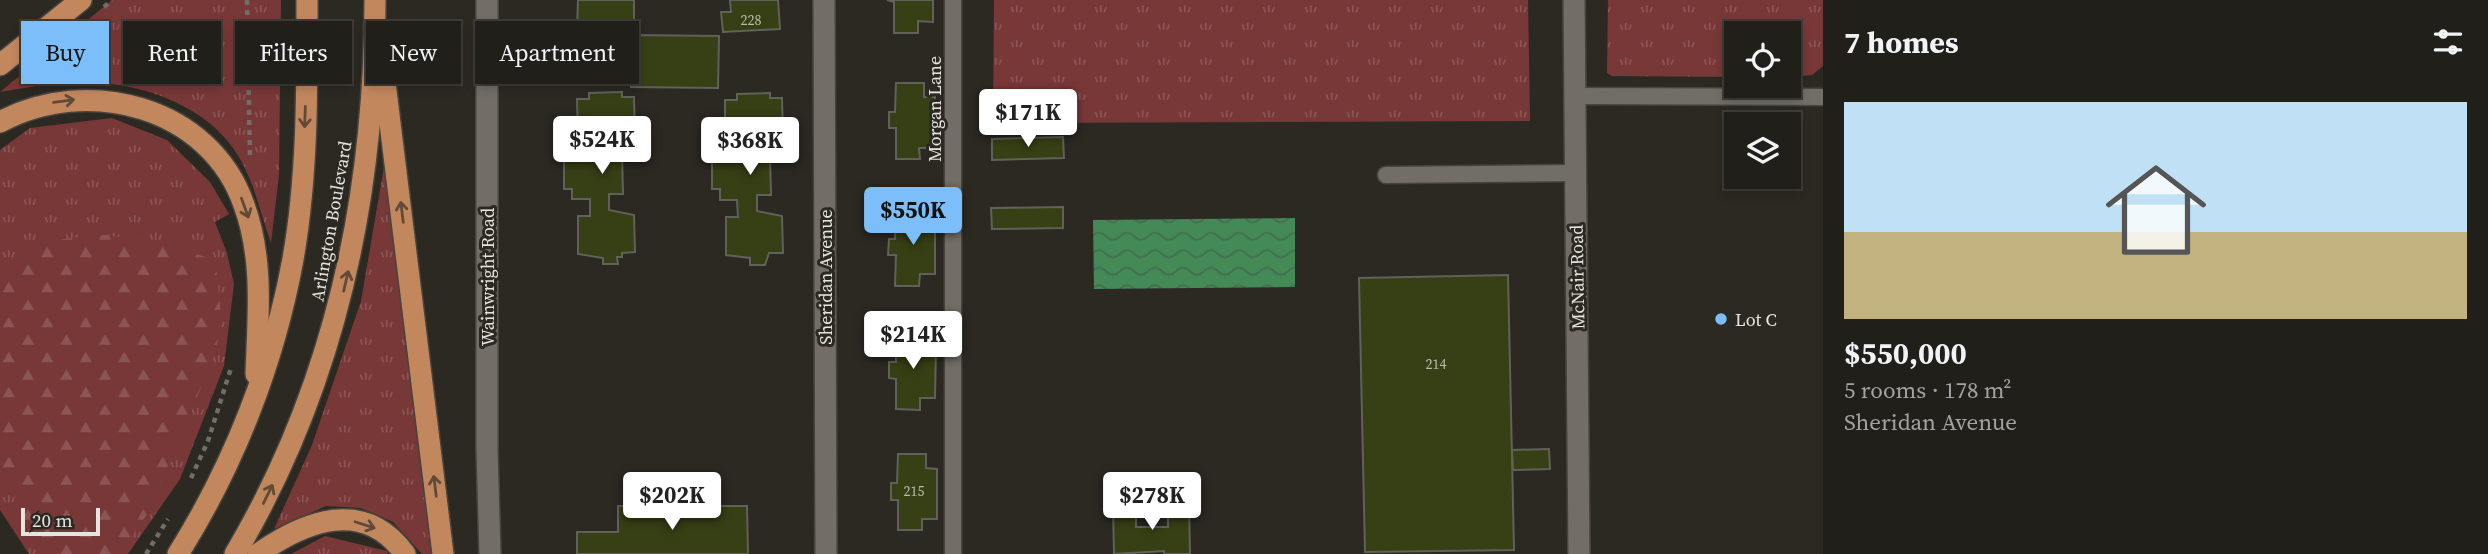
<!DOCTYPE html>
<meta charset="utf-8">
<style>
:root{--surface:#211f1a;--page:#2d2c27;--text:#f1f3f6;--muted:#a2a2a2;--line:#3e3d39;--accent:#7cbef9}
body{margin:0;font-family:"Source Serif 4",serif;background:var(--page);color:var(--text);height:100vh;display:flex;flex-direction:column;font-size:26px;white-space:nowrap}
*{box-sizing:border-box;margin:0}
p{font-size:23px;color:var(--muted)}
.icon{flex:none;width:38px;height:38px;fill:none;stroke:currentColor;stroke-width:2;stroke-linecap:round;stroke-linejoin:round}
.map{position:relative;flex:1;overflow:hidden}
.side{display:flex;flex-direction:column;background:var(--surface);width:665px}
.side>*{flex:none}
.top-card{position:absolute;left:21px;top:21px;width:665px;height:63px;display:flex;gap:14px}
.fabs{position:absolute;left:1724px;top:21px;display:grid;gap:14px}
.fabs a{display:grid;place-items:center;width:77px;height:77px;border-radius:0px;background:var(--surface);box-shadow:0 4px 10px #0003,0 0 0 2px var(--line);font-size:35px}
.scale{position:absolute;left:21px;bottom:18px;width:79px;box-sizing:border-box;padding-left:7px;border:4px solid #e6e4e0;border-top:0;font-size:19px;line-height:24px;white-space:nowrap;color:#e6e4e0;-webkit-text-stroke:5px #2c2923;paint-order:stroke}
.price{position:absolute;translate:-50% -60px;padding:0 16px;border-radius:7px;background:#fff;color:#222;font-size:23px;line-height:46px;filter:drop-shadow(0 2px 4px #0008)}
.price::after{content:'';position:absolute;left:50%;top:42px;width:21px;height:16px;margin-left:-10px;background:inherit;clip-path:polygon(0 0,100% 0,50% 100%)}
.price.current{background:var(--accent);color:#111}
ul{padding:0;list-style:none}
li{display:grid;align-content:center;gap:14px;height:371px;padding:0 21px}
li+li{border-top:2px solid var(--line)}
li span{display:grid;place-items:center;height:217px;border-radius:0px;color:#555}
li>.icon{margin-inline-start:auto}
span .icon{width:126px;height:126px;fill:#fffc;stroke-width:1}
li b{font-size:30px}
h2{display:flex;justify-content:space-between;align-items:center;height:84px;padding:0 21px;font-size:30px}
.tag{padding:0 24px;border-radius:0px;background:var(--surface);box-shadow:0 4px 10px #0003,0 0 0 2px var(--line);font-size:24px;line-height:63px}
.tag.current{background:var(--accent);color:#111}
main{display:flex;flex:1;min-height:0}
.map>svg:first-child{display:block}
</style>
<main>
<div class="map">
<svg width="1823" height="554" viewBox="0 0 1823 554">
<defs>
<pattern id="grass-tufts" width="24" height="20" patternUnits="userSpaceOnUse" patternTransform="scale(1.75)"><rect width="24" height="20" fill="#783837"/><path d="M3 7l-1-3M5 7V3M7 7l1-3M15 17l-1-3M17 17v-4M19 17l1-3" fill="none" stroke="#8b5554"/></pattern>
<pattern id="forest-firs" width="22" height="20" patternUnits="userSpaceOnUse" patternTransform="scale(1.75)"><rect width="22" height="20" fill="#783837"/><path d="M5 1l3.5 6h-7zM16 11l3.5 6h-7z" fill="#8b5554"/></pattern>
<pattern id="water-waves" width="16" height="10" patternUnits="userSpaceOnUse" patternTransform="scale(1.75)"><rect width="16" height="10" fill="#438a57"/><path d="M0 5q4-4 8 0t8 0" fill="none" stroke="#446e4f"/></pattern>
</defs>
<rect width="100%" height="100%" fill="#2c2923"/>
<g fill="url(#grass-tufts)">
<path d="M112,0h169l-2,175 -8,68c-10,-28 -17,-61 -32,-86 -35,-59 -116,-80 -180,-74 -20,2 -40,6 -59,9z"/>
<polygon points="994,0 1528,0 1530,121 993,123"/>
<polygon points="1608,0 1823,0 1823,66 1812,75 1789,77 1788,33 1736,33 1736,77 1612,76 1607,73"/>
<polygon points="112,118 167,140 210,182 229,214 215,222 227,253 234,284 224,366 180,479 128,554 29,554 0,510 0,150 30,128"/>
<polygon points="386,155 431,554 422,554 393,522 361,508 326,506 274,529 312,445 361,301"/>
<polygon points="325,536 387,551 388,554 291,554"/>
</g>
<path fill="url(#forest-firs)" d="M105,235l50,7 54,16 8,15 4,43 -5,36 -68,161 -29,41h-77l-42,-86v-191c32,-41 56,-37 105,-42z"/>
<polygon fill="url(#water-waves)" points="1295,218 1295,287 1094,289 1093,220"/>
<g fill="#373f15" stroke="#60625a" stroke-width="2">
<polygon points="578,0 634,0 634,31 609,35 609,30 577,29"/>
<polygon points="730,0 778,0 780,29 723,32 721,12 731,12"/>
<polygon points="887,0 933,0 933,22 918,21 918,33 894,33 894,2"/>
<polygon points="632,35 719,36 718,88 631,87"/>
<polygon points="896,83 924,83 924,97 935,97 935,148 919,148 920,159 896,159 896,128 889,128 889,112 895,112"/>
<polygon points="622,92 622,97 634,97 635,136 609,140 609,156 622,156 623,194 609,194 609,210 634,215 635,252 622,253 622,257 617,257 618,264 603,264 603,258 578,254 578,216 590,216 590,199 572,199 572,189 564,189 564,157 589,153 589,136 578,136 577,99 589,99 589,93"/>
<polygon points="770,93 770,98 782,98 783,136 757,141 757,157 770,157 771,195 757,195 757,211 782,216 783,253 769,253 765,265 750,265 750,258 726,255 726,217 738,217 737,200 720,200 720,189 712,189 712,158 737,153 737,137 725,137 725,100 737,100 737,94"/>
<polygon points="1063,137 1064,158 992,160 992,139"/>
<polygon points="1063,207 1063,228 992,229 991,208"/>
<polygon points="896,209 924,210 924,224 935,224 935,274 920,274 919,286 895,286 896,255 888,255 889,239 895,239"/>
<polygon points="1508,275 1514,550 1365,552 1359,278"/>
<polygon points="896,333 924,334 924,347 936,347 935,398 920,398 920,410 896,409 896,379 889,378 889,362 896,362"/>
<polygon points="1549,449 1550,469 1513,470 1512,450"/>
<polygon points="898,454 926,454 926,468 937,469 937,519 922,519 922,530 898,530 898,500 891,500 891,483 897,483"/>
<polygon points="1168,504 1189,504 1190,554 1164,554 1164,551 1114,554 1113,505 1136,505 1136,527 1168,527"/>
<polygon points="618,506 747,506 748,554 577,554 577,532 618,532"/>
</g>
<g fill="none" stroke-linecap="round" stroke-linejoin="round">
<g stroke="#46443f" stroke-width="19">
<g id="lane">
<polyline points="953,0 953,554"/>
<polyline points="1575,96 1823,97"/>
<polyline points="1386,175 1576,173"/>
</g>
</g>
<g stroke="#46443f" stroke-width="24">
<g id="street">
<polyline points="487,0 487,450 490,554"/>
<polyline points="1574,0 1579,554"/>
</g>
</g>
<g stroke="#46443f" stroke-width="24">
<polyline id="secondary" points="824,0 826,554"/>
</g>
<g stroke="#46443f" stroke-width="24">
<g id="highway">
<polyline points="0,65 81,0"/>
<polyline points="383,66 443,554"/>
<path d="M0,122c87,-47 210,-16 244,83 20,54 14,112 12,169"/>
<path d="M178,554c56,-89 96,-191 115,-295 15,-85 14,-173 14,-259"/>
<path d="M235,554c100,-169 140,-359 140,-554"/>
<path d="M258,554c47,-33 106,-57 147,0"/>
</g>
</g>
<g stroke="#716e69" stroke-width="4.5" stroke-dasharray="5 5" stroke-linecap="butt">
<polyline points="247,0 250,160"/>
<polyline points="104,7 112,0"/>
<polyline points="191,478 208,441 231,368"/>
<polyline points="146,554 168,519"/>
</g>
<use href="#lane" stroke="#726e67" stroke-width="16"/>
<use href="#street" stroke="#726e67" stroke-width="21"/>
<use href="#secondary" stroke="#726e67" stroke-width="21"/>
<use href="#highway" stroke="#c3875e" stroke-width="21"/>
</g>
<defs><path id="oneway-shaft" d="M-6 0H5M1.5-3L5.5 0L1.5 3" fill="none" stroke-width="1.6" stroke-linecap="round" stroke-linejoin="round" transform="scale(1.75)"/></defs>
<g stroke="#614a38">
<use href="#oneway-shaft" transform="translate(64 101) rotate(-8)"/>
<use href="#oneway-shaft" transform="translate(305 117) rotate(92)"/>
<use href="#oneway-shaft" transform="translate(245 208) rotate(70)"/>
<use href="#oneway-shaft" transform="translate(402 212) rotate(-97)"/>
<use href="#oneway-shaft" transform="translate(346 281) rotate(-77)"/>
<use href="#oneway-shaft" transform="translate(435 486) rotate(-97)"/>
<use href="#oneway-shaft" transform="translate(268 494) rotate(-64)"/>
<use href="#oneway-shaft" transform="translate(365 525) rotate(18)"/>
</g>
<circle fill="#7cbef9" stroke="#2c2923" stroke-width="2.5" cx="1721" cy="319" r="7"/>
<g text-anchor="middle" dominant-baseline="central" stroke-width="6" stroke-linejoin="round" paint-order="stroke">
<g font-size="14" fill="#babbad">
<text x="751" y="20">228</text>
<text x="1436" y="364">214</text>
<text x="914" y="491">215</text>
</g>
<g font-size="18" fill="#e6e4e0" stroke="#2c2923">
<text transform="translate(934 109) rotate(-90)">Morgan Lane</text>
<text transform="translate(331 221) rotate(-80)">Arlington Boulevard</text>
<text transform="translate(487 277) rotate(-90)">Wainwright Road</text>
<text transform="translate(825 277) rotate(-90)">Sheridan Avenue</text>
<text transform="translate(1577 277) rotate(-91)">McNair Road</text>
</g>
<g font-size="18" fill="#e6e4e0" stroke="#2c2923" text-anchor="start">
<text x="1735" y="319">Lot C</text>
</g>
</g>
</svg>
<div class="fabs">
<a><svg class="icon" aria-label="locate" viewBox="0 0 24 24"><circle cx="12" cy="12" r="6"/><path d="M12 2v4M12 18v4M2 12h4M18 12h4"/></svg></a>
<a><svg class="icon" aria-label="layers" viewBox="0 0 24 24"><path d="M12 4l9 5-9 5-9-5zM3 14l9 5 9-5"/></svg></a>
</div>
<div class="scale">20 m</div>
<b class="price" style="left:1028px;top:149px">$171K</b>
<b class="price" style="left:602px;top:176px">$524K</b>
<b class="price" style="left:750px;top:177px">$368K</b>
<b class="price current" style="left:913px;top:247px">$550K</b>
<b class="price" style="left:913px;top:371px">$214K</b>
<b class="price" style="left:672px;top:532px">$202K</b>
<b class="price" style="left:1152px;top:532px">$278K</b>
<div class="top-card">
<a class="tag current">Buy</a>
<a class="tag">Rent</a>
<a class="tag">Filters</a>
<a class="tag">New</a>
<a class="tag">Apartment</a>
</div>
</div>
<section class="side">
<h2>7 homes<svg class="icon" aria-label="filters" viewBox="0 0 24 24"><path d="M4 7h16M4 17h16"/><circle cx="9" cy="7" r="2"/><circle cx="15" cy="17" r="2"/></svg></h2>
<ul>
<li><span style="background:linear-gradient(#bfe0f5 60%,#c2b280 0)"><svg class="icon" aria-label="home" viewBox="0 0 24 24"><path d="M3 11l9-7 9 7M6 9v11h12V9"/></svg></span><div><b>$550,000</b><p>5 rooms · 178 m²</p><p>Sheridan Avenue</p></div></li>
</ul>
</section>
</main>
